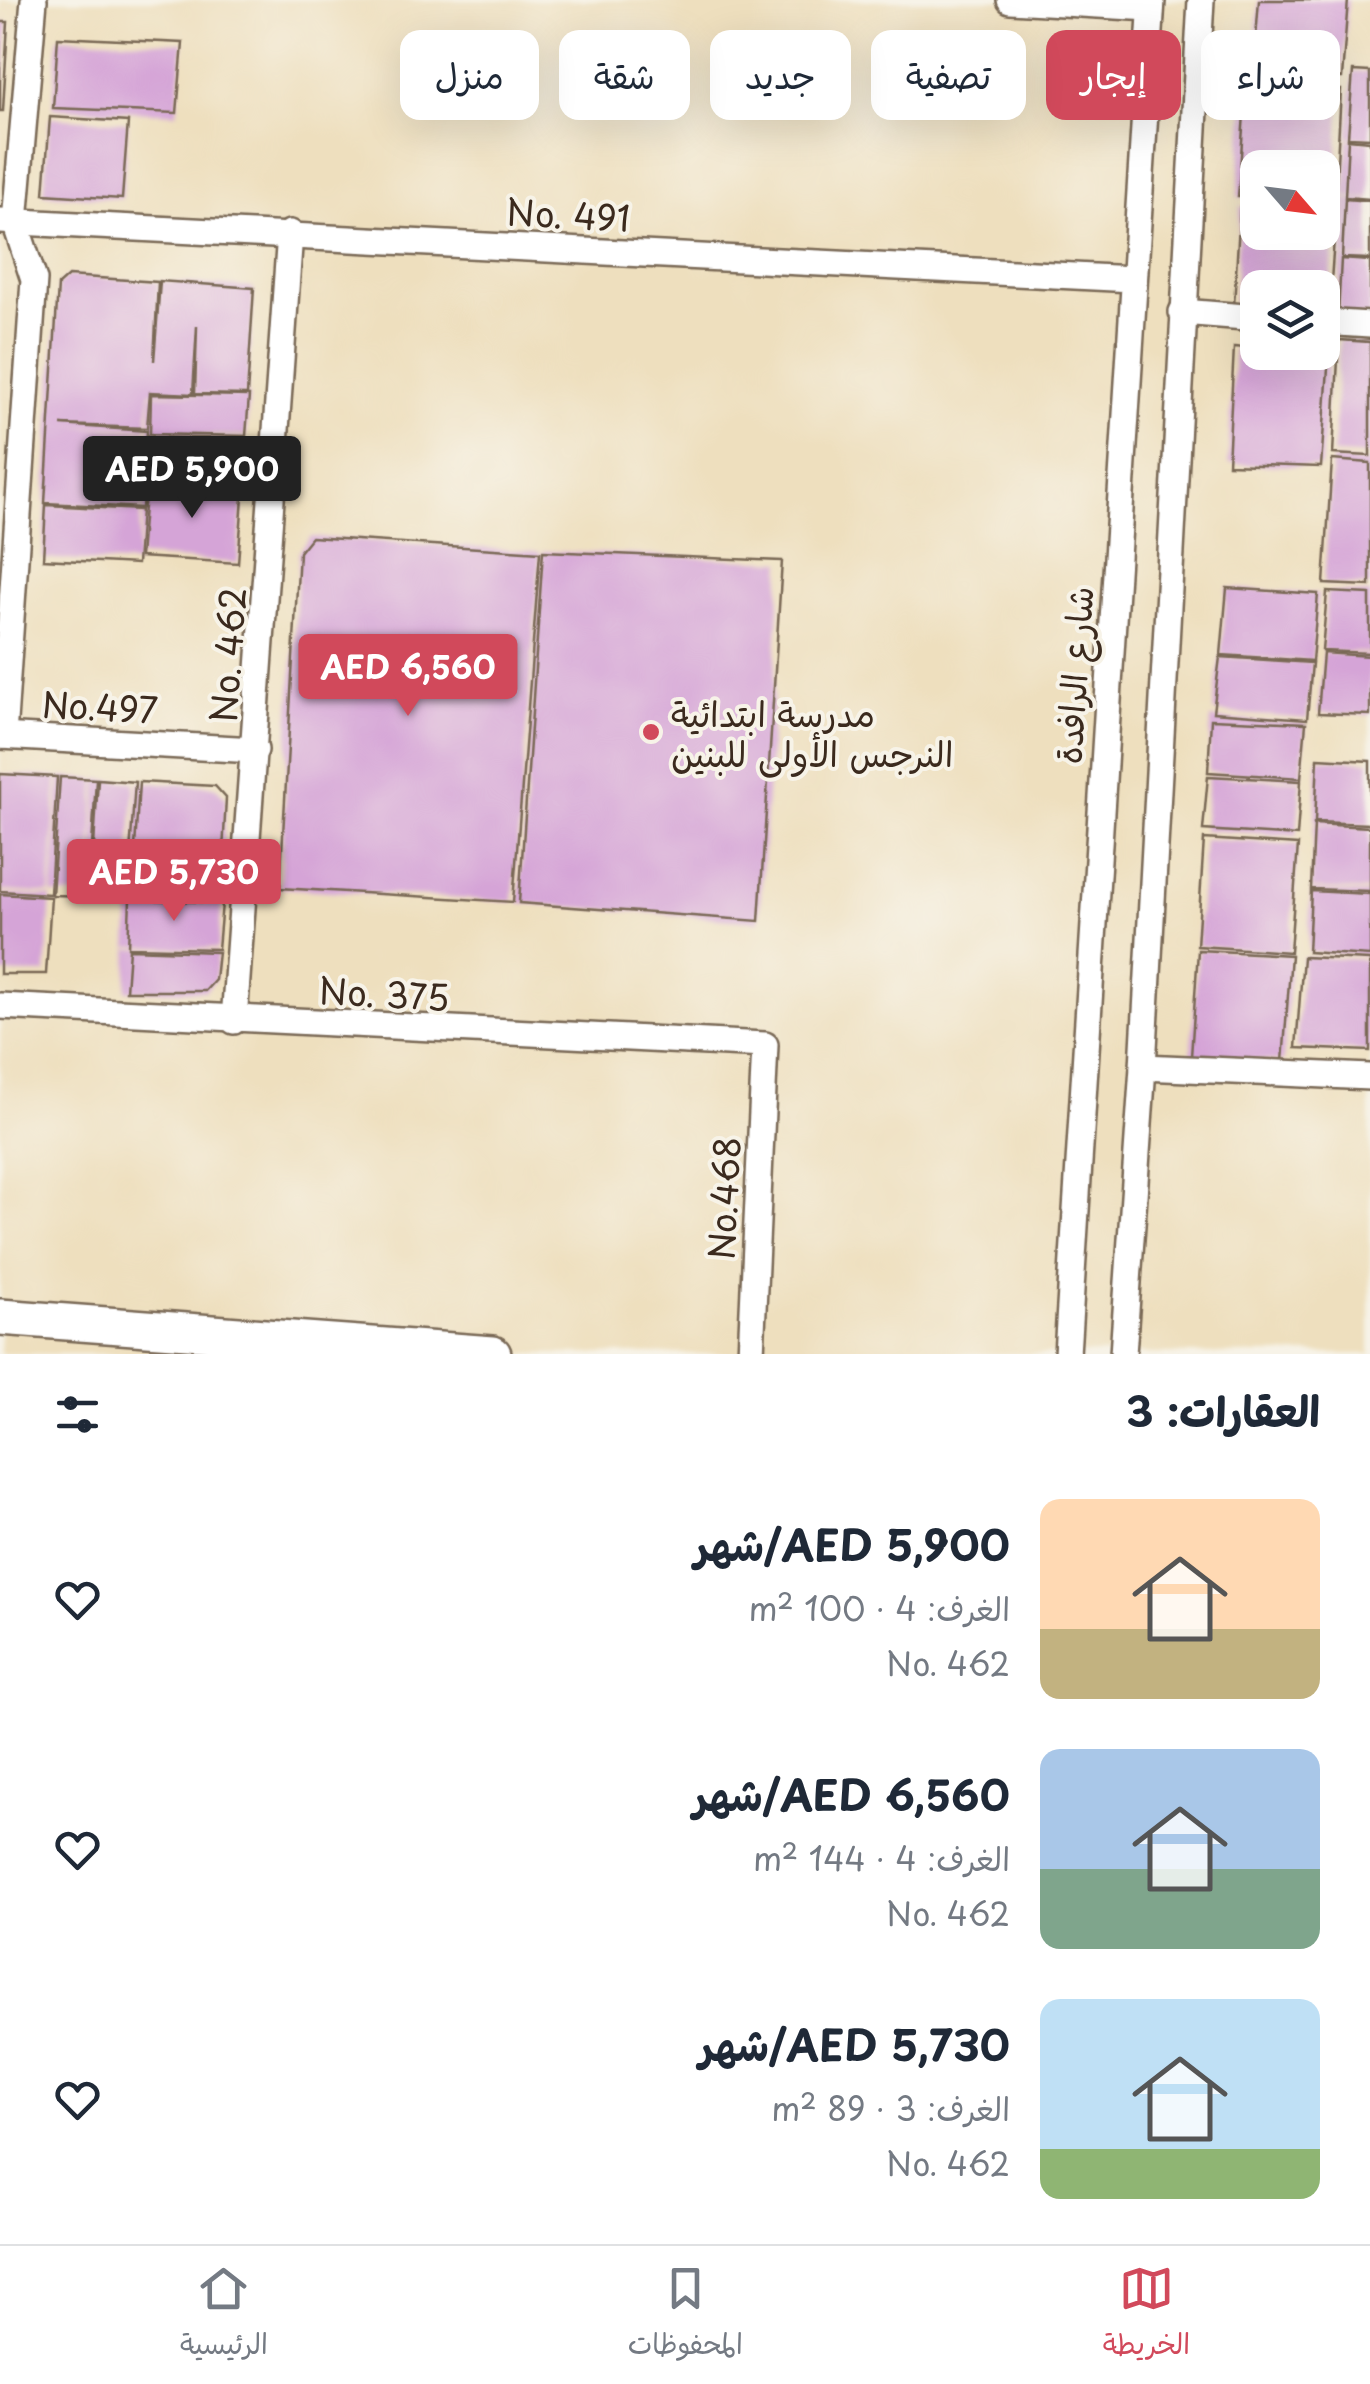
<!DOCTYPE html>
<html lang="ar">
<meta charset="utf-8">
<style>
:root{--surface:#fff;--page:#f2f2f3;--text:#1f2937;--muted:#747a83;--line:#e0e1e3;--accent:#d1495b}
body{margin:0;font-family:"Playpen Sans","Playpen Sans Arabic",sans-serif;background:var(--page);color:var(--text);direction:rtl;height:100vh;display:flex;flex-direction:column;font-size:38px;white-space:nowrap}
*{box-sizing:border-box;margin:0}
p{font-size:32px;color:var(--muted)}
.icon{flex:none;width:55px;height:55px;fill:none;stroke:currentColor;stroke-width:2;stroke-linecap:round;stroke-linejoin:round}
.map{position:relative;height:1354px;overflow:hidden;direction:ltr}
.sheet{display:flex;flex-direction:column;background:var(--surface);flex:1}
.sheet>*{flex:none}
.hud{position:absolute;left:30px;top:30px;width:1310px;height:90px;direction:rtl;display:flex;gap:20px}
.needle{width:65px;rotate:118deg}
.tools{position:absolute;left:1240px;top:150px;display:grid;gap:20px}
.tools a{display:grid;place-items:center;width:100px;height:100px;border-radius:20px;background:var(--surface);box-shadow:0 10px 40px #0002;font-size:50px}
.price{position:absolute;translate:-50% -85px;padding:0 22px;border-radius:10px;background:var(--accent);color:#fff;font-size:32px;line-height:65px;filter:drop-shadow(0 2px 5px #0008)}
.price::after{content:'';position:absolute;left:50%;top:60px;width:30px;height:22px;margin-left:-15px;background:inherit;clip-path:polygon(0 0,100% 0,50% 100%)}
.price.current{background:#222;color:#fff}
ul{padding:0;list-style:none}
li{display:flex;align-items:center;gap:30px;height:250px;padding:0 50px}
li span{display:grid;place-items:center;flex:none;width:280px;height:200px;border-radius:20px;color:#555}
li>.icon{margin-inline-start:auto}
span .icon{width:120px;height:120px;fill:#fffc;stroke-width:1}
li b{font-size:42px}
h2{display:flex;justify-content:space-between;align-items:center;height:120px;padding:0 50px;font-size:42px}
.chip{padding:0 35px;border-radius:20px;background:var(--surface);box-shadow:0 10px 40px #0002;font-size:35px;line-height:90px}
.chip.current{background:var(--accent);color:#fff}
.tab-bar{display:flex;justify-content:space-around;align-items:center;height:140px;border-top:2px solid var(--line);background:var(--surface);font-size:28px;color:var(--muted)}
.tab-bar a{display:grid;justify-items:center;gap:5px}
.tab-bar .current{color:var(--accent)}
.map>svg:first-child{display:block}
</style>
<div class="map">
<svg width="1370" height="1354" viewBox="0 0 1370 1354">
<rect width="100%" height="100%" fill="#f7f3e8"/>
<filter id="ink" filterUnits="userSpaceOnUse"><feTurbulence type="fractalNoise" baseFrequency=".01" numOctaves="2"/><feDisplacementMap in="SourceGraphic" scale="20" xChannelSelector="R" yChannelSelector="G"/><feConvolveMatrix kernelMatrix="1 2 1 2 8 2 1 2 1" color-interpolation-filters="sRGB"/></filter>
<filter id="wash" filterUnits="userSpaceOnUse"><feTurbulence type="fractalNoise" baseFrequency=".0048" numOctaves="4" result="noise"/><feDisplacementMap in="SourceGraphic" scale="40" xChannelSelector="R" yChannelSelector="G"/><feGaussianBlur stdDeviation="2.25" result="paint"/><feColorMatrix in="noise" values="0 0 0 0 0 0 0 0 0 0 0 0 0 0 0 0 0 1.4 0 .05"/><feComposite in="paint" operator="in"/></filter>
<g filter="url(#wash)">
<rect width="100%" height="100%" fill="#eedfbe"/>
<g id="blocks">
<g fill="#d5a4d7">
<polygon points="1259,0 1348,0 1342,78 1253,77"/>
<polygon points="0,22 8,22 3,111 0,111"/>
<polygon points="58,37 183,43 177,113 53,108"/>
<polygon points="1353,71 1370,72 1370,138 1348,137"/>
<polygon points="1246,86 1341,90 1335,198 1322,198 1322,168 1258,168 1258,197 1238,197"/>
<polygon points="50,117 128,122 122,199 44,194"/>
<polygon points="1348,139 1370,141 1370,199 1345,197"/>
<polygon points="1345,199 1370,201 1370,259 1342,258"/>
<polygon points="1240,207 1258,208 1258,232 1322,232 1322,210 1336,210 1329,310 1322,310 1322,288 1258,288 1258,307 1234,306"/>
<polygon points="1341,259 1370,261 1370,318 1338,316"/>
<polygon points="68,276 158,282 154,361 160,281 254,288 247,395 195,394 197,326 193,394 150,392 147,428 61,425 147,431 142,508 45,503 58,285"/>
<polygon points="1339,340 1370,342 1370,456 1333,454"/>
<polygon points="1234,347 1258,349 1258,352 1329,354 1321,467 1228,464"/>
<polygon points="151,394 249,396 246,436 150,434"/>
<polygon points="150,437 246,439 243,481 147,477"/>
<polygon points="1332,460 1370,463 1370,586 1324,584"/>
<polygon points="146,481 244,484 238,563 140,557"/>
<polygon points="46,505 141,510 137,564 43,559"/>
<polygon points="311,537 540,552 513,902 280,888 299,552"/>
<polygon points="543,551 782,561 759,921 519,903"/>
<polygon points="1227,588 1318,594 1312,661 1221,655"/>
<polygon points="1327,592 1370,594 1370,653 1322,651"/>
<polygon points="1323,653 1370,656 1370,715 1318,713"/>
<polygon points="1220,657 1312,663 1307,719 1213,712"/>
<polygon points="1211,719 1306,723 1301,778 1208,772"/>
<polygon points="1318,758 1370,761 1370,824 1315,822"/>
<polygon points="0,774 57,777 50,894 0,891"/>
<polygon points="1208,776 1301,781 1297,836 1203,830"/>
<polygon points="60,777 96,779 89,896 52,895"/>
<polygon points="98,779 135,782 127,897 91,897"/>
<polygon points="139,782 215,786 226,798 223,852 135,848"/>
<polygon points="1314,824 1370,827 1370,891 1311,889"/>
<polygon points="1204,839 1298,845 1290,952 1197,946"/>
<polygon points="133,852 225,855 221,900 130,898"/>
<polygon points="1311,891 1370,894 1370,956 1308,952"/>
<polygon points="0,894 51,897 46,974 0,974"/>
<polygon points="130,899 222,903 218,949 128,947"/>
<polygon points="129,949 218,952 215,980 205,991 126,991"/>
<polygon points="1198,950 1291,955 1283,1062 1191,1057"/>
<polygon points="1303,957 1370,960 1370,1051 1296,1048"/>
</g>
</g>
</g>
<g filter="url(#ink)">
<use href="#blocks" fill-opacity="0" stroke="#7a6956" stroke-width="2.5"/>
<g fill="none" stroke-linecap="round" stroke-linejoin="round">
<g stroke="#7a6956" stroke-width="30">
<g id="minor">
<polyline points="1010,0 1151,8"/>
<polyline points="0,221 1133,279"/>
<polyline points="1182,312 1258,318"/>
<polyline points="1322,322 1370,325"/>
<polyline points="0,736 255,750"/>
<polyline points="3,736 34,280 15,222 34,0"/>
<polyline points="0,1006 765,1045 751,1354"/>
<polyline points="234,1021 290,233"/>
<polyline points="1143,1067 1370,1077"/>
<polyline points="1067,1354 1152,0"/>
<polyline points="1123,1354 1143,1067 1201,0"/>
</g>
</g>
<g stroke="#7a6956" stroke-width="40">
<polyline id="secondary" points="0,1317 493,1354"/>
</g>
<use href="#minor" stroke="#fff" stroke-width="25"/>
<use href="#secondary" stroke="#fff" stroke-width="35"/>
</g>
</g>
<circle fill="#d1495b" stroke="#f7f3e8" stroke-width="4" cx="651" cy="732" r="10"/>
<g text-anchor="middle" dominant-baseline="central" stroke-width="8" stroke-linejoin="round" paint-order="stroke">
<g font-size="35" fill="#3b2a1e" stroke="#f7f3e8">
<text transform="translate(568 214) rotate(3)">No. 491</text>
<text transform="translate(227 655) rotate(-86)">No. 462</text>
<text transform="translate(1073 675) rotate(-86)">شارع الرافدة</text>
<text transform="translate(100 706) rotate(3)">No.497</text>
<text transform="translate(384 993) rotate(3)">No. 375</text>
<text transform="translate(723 1198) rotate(-87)">No.468</text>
</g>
<g font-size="35" fill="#3b2a1e" stroke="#f7f3e8" text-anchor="start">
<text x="671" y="712">مدرسة ابتدائية<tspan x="671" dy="40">النرجس الأولى للبنين</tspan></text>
</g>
</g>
</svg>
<div class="tools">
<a><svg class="needle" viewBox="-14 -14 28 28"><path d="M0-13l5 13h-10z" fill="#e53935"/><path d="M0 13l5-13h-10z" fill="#747a83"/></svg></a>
<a><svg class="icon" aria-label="layers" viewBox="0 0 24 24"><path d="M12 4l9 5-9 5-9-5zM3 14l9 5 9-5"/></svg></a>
</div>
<b class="price current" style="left:192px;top:521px">AED 5,900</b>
<b class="price" style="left:408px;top:719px">AED 6,560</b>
<b class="price" style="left:174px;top:924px">AED 5,730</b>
<div class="hud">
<a class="chip">شراء</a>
<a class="chip current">إيجار</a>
<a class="chip">تصفية</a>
<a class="chip">جديد</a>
<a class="chip">شقة</a>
<a class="chip">منزل</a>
</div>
</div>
<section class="sheet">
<h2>العقارات: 3<svg class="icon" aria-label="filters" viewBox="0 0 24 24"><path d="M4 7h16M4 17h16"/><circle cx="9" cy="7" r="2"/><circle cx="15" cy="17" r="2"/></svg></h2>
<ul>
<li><span style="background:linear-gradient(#ffd9b3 65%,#c2b280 0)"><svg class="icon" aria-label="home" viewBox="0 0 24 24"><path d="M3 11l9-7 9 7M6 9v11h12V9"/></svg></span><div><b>AED 5,900/شهر</b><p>الغرف: 4 · 100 m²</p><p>No. 462</p></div><svg class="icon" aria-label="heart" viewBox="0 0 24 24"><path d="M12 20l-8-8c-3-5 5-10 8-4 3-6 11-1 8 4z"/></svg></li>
<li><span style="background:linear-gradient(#a9c7e8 60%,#7fa58c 0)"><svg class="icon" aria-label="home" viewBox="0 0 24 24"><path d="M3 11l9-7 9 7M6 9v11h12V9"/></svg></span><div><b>AED 6,560/شهر</b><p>الغرف: 4 · 144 m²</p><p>No. 462</p></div><svg class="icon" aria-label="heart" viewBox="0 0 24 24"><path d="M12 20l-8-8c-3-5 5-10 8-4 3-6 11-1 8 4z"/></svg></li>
<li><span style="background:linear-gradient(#bfe0f5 75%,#8fb573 0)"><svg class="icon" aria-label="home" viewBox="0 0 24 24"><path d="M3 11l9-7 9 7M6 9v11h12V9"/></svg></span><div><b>AED 5,730/شهر</b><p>الغرف: 3 · 89 m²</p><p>No. 462</p></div><svg class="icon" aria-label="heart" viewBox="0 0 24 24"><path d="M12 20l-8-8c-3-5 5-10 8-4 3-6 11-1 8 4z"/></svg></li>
</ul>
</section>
<nav class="tab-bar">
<a class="current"><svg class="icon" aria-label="map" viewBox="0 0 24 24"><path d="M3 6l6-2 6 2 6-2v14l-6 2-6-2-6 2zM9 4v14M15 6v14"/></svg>الخريطة</a>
<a><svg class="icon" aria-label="saved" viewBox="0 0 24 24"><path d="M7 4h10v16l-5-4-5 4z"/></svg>المحفوظات</a>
<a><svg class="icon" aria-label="home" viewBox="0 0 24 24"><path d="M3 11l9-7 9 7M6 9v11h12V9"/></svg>الرئيسية</a>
</nav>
